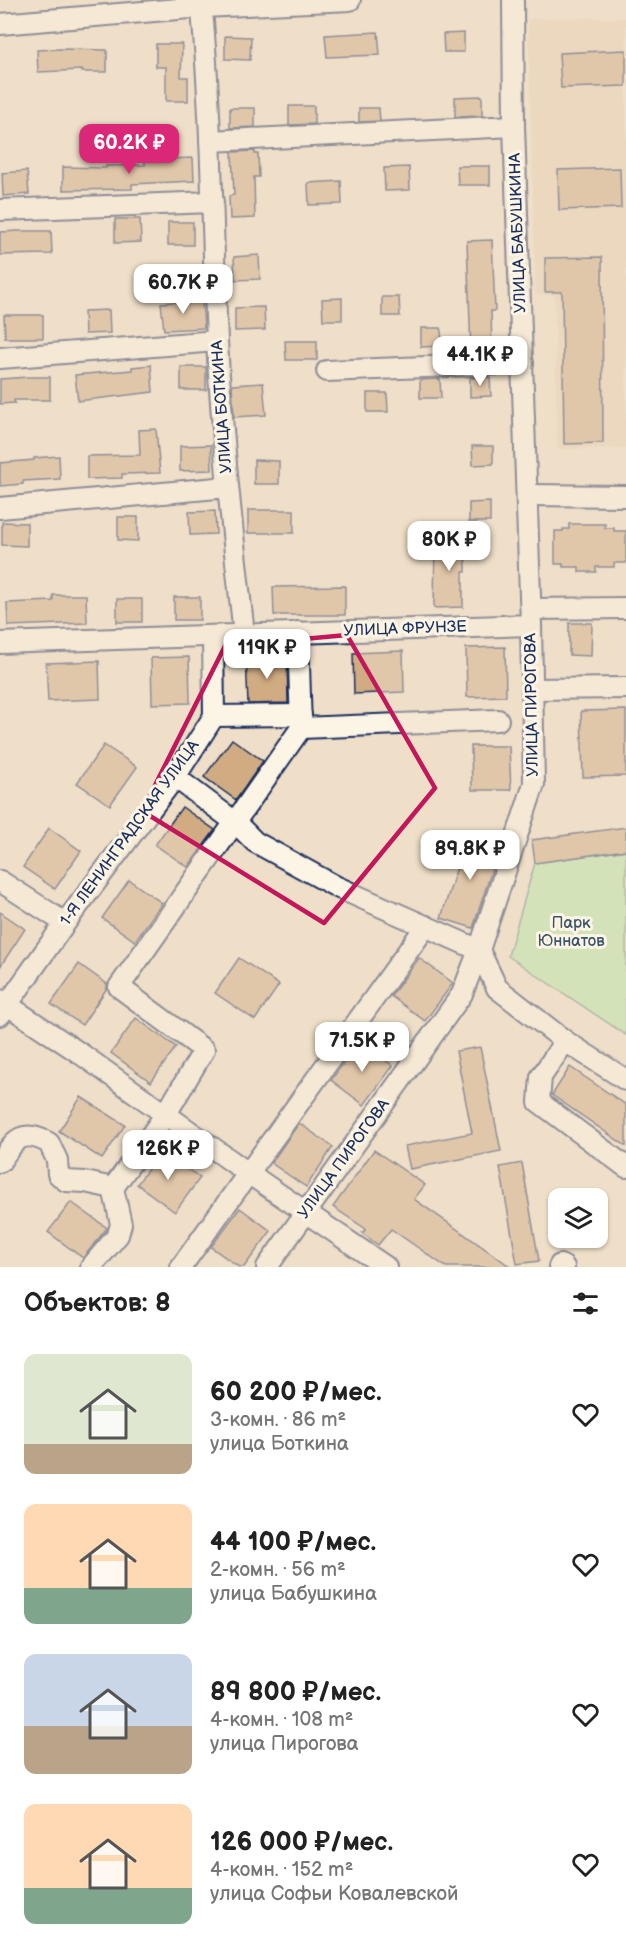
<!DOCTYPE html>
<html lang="ru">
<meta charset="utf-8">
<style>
:root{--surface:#fff;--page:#f2f2f2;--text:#222;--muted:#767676;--accent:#db2777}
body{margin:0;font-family:"Balsamiq Sans",sans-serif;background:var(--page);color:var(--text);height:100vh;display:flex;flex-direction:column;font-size:22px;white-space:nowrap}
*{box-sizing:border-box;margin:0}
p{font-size:20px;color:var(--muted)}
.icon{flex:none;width:33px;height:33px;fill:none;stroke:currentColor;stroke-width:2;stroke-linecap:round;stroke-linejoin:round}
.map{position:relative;height:1267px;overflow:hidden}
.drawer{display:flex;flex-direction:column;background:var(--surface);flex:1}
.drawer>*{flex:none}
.buttons{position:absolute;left:548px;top:1188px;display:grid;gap:12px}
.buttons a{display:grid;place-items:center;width:60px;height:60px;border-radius:12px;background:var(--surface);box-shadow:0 2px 4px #0004;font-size:30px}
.price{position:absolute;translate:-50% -51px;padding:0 14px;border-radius:12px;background:#fff;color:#222;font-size:20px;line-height:39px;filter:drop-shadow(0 2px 3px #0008)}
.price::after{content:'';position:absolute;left:50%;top:36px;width:18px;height:14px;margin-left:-9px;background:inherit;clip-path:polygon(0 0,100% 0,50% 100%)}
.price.active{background:var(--accent);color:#fff}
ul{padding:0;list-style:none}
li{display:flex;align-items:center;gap:18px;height:150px;padding:0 24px}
li span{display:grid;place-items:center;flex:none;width:168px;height:120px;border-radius:12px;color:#555}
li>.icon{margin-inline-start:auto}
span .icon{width:72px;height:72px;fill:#fffc;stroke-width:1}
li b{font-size:26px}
h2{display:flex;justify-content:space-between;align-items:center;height:72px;padding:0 24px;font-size:26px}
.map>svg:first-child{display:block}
</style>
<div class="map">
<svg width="626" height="1267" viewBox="0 0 626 1267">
<rect width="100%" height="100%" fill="#efdfc8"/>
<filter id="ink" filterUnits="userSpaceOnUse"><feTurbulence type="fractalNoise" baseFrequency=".0167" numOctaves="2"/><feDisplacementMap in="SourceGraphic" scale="12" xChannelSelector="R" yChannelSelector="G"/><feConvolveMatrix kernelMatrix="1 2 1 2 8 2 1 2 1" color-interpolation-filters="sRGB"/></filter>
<g filter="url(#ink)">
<polygon fill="#e6d0b3" points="626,18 626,448 557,449 555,295 536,295 528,19"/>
<polygon fill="#b4e6a6" stroke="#688a82" stroke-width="1.5" points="626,850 626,1035 508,956 535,863"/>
<g fill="#d1ac83" stroke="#1b2f5e" stroke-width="1.5">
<polygon points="378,32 380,55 327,57 325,35"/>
<polygon points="464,33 464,52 444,52 443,34"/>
<polygon points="225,36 251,37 250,60 225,59"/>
<polygon points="156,44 182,44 181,77 188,77 188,101 166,101 166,67 156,67"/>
<polygon points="62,49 107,50 107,72 82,72 82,70 38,72 37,50"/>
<polygon points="626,50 626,86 561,88 559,53"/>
<polygon points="482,96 482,116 455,117 455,97"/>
<polygon points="289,106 314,106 314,124 289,125"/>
<polygon points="230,108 255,108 255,127 230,128"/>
<polygon points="359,108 379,108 380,121 359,122"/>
<polygon points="255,151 255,154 258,154 259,177 254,177 255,218 230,219 229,196 234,195 232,152"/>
<polygon points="193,158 194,181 132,184 132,189 63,190 63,167 106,168 106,166 145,165 145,160"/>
<polygon points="457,166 490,166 490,185 458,185"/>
<polygon points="409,167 410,190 385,191 384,168"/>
<polygon points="620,168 621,208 559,210 558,170"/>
<polygon points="27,171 29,194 3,196 2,173"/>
<polygon points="341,181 342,204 309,205 308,183"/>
<polygon points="115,219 140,219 141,242 115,243"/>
<rect x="168" y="222" width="25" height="23"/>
<polygon points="18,231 51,231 52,254 0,255 0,232"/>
<polygon points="492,240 495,311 491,311 492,350 471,350 467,241"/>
<polygon points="259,255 260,279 235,280 234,257"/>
<polygon points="602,257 603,443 564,444 562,292 545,292 545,258"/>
<polygon points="382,297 399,297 400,316 382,316"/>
<polygon points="342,298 342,320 323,320 322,299"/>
<polygon points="202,300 204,328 164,330 161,303"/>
<polygon points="264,307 265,330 235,331 235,308"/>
<polygon points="109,310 110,333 85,334 84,311"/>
<polygon points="4,315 43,315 43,338 5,338"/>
<polygon points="421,328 441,328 442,346 421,347"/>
<polygon points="285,341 317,341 317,360 286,360"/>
<polygon points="151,365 153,392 78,401 75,375 132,370 132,367"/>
<rect x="181" y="367" width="25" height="23"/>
<polygon points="29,377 50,377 50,400 14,400 15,403 0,404 0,379"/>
<polygon points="490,377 491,396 470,397 470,378"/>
<polygon points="440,379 441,398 420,398 420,380"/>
<polygon points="263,383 266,415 234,417 232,385"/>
<polygon points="367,393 387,393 388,412 367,412"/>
<polygon points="156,429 160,473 122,474 122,478 87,479 87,456 140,455 139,430"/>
<polygon points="211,445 212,470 180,471 180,446"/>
<polygon points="472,446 493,446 493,464 473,465"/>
<polygon points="59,456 60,479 23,481 23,484 0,486 0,463 34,460 34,458"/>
<polygon points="254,460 279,461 279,484 254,484"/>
<polygon points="490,502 490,522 469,522 469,503"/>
<rect x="248" y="510" width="46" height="23"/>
<polygon points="215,511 216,534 190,535 189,512"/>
<polygon points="118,517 138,517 138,541 118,540"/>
<polygon points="2,522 27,523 27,546 2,545"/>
<polygon points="569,524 605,524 605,528 614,528 614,531 626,531 626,563 614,563 614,567 596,567 596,572 579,572 579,567 563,567 563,564 555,564 555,531 563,531 563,529 569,529"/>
<polygon points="435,538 466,538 466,572 463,572 463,607 434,608"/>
<polygon points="345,586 345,615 274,615 273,587"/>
<polygon points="53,595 86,595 87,623 8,626 7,603 53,601"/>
<rect x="174" y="597" width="26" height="23"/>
<rect x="117" y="599" width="25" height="23"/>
<polygon points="569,623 592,623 591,656 569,655"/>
<polygon points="505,647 506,696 467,697 466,648"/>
<polygon points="403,651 404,692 354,694 353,653"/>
<polygon points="287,655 288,703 248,704 246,657"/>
<polygon points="189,657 190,703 152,704 151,658"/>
<polygon points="99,661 100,699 48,701 46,663"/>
<polygon points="626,710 626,776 583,777 581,711"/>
<polygon points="232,739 263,761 236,800 204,777"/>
<polygon points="104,745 137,767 110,805 77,783"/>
<polygon points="471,746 509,746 511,790 472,790"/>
<polygon points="182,807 215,830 188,867 155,845"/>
<polygon points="626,827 626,850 535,863 532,840"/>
<polygon points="49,828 81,851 55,889 23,867"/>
<polygon points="467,835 500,845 473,928 441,918"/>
<polygon points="129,880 162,903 135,941 102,918"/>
<polygon points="0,912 25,929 0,967"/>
<polygon points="239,958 279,985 255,1020 215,993"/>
<polygon points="419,958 453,983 425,1021 391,996"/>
<polygon points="79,964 107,984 107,988 82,1025 51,1004"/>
<polygon points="136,1018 176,1047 151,1082 111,1053"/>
<polygon points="360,1041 393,1066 364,1105 331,1080"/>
<polygon points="480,1047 501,1151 410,1169 405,1146 472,1133 456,1051"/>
<polygon points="570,1067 626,1105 626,1146 552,1095"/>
<polygon points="81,1097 125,1125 102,1159 59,1131"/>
<polygon points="299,1123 333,1147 306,1187 271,1163"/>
<polygon points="162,1150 200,1178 175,1212 137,1184"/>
<polygon points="374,1150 425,1185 414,1199 511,1267 446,1267 391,1229 378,1245 362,1233 366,1229 333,1207"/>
<polygon points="522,1163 539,1261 517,1264 500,1167"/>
<polygon points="71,1202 107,1228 83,1258 48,1232"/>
<polygon points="240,1208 271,1231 244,1267 239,1267 211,1247"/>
</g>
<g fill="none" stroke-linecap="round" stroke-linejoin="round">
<g stroke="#1b2f5e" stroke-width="24">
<g id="minor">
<path d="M201,0c11,113 11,227 16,340 5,99 16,197 27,294"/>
<polyline points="0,24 202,7 350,0"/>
<polyline points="210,141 514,126"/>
<polyline points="0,210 213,202"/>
<polyline points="0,358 217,341"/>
<polyline points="327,371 523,363"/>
<polyline points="527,495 626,496"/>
<polyline points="0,508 228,487"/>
<polyline points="531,609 626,608"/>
<polyline points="0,643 531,625"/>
<polyline points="532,689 626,688"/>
<polyline points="214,716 301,715 301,728 498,720"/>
<polyline points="175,777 235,822 255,842 337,887 479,950 497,988 565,1041 626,1080"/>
<polyline points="0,881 65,923"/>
<polyline points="0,1000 81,1054 248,1173 386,1267"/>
<polyline points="0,1015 65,923 175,777 214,716 213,636"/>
<polyline points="565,1041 541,1077 539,1102 626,1167"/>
<path d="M0,1162c15,-22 21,-34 49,-19l8,17 1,14 8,7 19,1 28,6 53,-74 38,-64 -85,-63 182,-259 -3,-96"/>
<polyline points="91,1267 118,1235 121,1224 113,1188"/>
<polyline points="181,1267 426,926"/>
<polyline points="267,1267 462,994 479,950 534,784 531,625 514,126 513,0"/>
<polyline points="559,1267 560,1265 564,1267"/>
</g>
</g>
<use href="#minor" stroke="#fcf5e5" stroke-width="20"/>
</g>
</g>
<path d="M0 0H626V1267H0ZM347,635l88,153 -111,135 -182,-112 83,-165z" fill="#efdfc8" fill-opacity=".55" fill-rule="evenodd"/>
<path fill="none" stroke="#c2185b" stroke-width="4.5" stroke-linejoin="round" d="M347,635l88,153 -111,135 -182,-112 83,-165z"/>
<g text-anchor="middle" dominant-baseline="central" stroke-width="6" stroke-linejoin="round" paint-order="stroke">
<g font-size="16" fill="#1b2f5e" stroke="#fcf5e5">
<text transform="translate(518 233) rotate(-92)">УЛИЦА БАБУШКИНА</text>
<text transform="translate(222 407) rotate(-94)">УЛИЦА БОТКИНА</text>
<text transform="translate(405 629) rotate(-2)">УЛИЦА ФРУНЗЕ</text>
<text transform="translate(532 705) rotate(-91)">УЛИЦА ПИРОГОВА</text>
<text transform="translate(130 833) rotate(-54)">1-Я ЛЕНИНГРАДСКАЯ УЛИЦА</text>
<text transform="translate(344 1159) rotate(-54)">УЛИЦА ПИРОГОВА</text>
</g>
<g font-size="16" fill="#3a546c" stroke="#fcf5e5">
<text x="571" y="923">Парк<tspan x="571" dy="18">Юннатов</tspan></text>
</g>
</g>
</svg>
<div class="buttons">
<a><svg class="icon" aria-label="layers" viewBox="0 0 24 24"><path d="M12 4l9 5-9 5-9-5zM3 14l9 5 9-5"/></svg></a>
</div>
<b class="price active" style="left:129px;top:175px">60.2K ₽</b>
<b class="price" style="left:183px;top:315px">60.7K ₽</b>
<b class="price" style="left:480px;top:387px">44.1K ₽</b>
<b class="price" style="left:449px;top:572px">80K ₽</b>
<b class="price" style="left:267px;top:680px">119K ₽</b>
<b class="price" style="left:470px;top:881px">89.8K ₽</b>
<b class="price" style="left:362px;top:1073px">71.5K ₽</b>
<b class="price" style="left:168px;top:1181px">126K ₽</b>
</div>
<section class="drawer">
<h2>Объектов: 8<svg class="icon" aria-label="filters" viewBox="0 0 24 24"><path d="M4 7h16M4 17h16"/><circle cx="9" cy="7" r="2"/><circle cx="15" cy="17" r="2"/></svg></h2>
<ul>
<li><span style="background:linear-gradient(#dfe7d0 75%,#b9a48a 0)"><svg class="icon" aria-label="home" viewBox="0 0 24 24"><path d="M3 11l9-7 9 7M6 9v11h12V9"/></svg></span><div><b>60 200 ₽/мес.</b><p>3-комн. · 86 m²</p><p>улица Боткина</p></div><svg class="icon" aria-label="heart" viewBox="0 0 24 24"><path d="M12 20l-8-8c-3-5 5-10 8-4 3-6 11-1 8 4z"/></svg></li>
<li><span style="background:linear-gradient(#ffd9b3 70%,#7fa58c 0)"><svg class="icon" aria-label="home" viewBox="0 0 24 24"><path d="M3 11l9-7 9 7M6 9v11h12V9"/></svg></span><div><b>44 100 ₽/мес.</b><p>2-комн. · 56 m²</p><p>улица Бабушкина</p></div><svg class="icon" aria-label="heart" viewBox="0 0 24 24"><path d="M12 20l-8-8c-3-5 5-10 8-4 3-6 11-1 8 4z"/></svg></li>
<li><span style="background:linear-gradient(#c9d6e8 60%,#b9a48a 0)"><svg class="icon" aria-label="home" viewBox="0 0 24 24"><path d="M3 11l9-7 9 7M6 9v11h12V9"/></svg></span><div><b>89 800 ₽/мес.</b><p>4-комн. · 108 m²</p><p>улица Пирогова</p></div><svg class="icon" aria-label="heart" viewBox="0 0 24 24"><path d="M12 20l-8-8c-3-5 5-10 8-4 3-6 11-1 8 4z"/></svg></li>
<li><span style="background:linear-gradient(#ffd9b3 70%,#7fa58c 0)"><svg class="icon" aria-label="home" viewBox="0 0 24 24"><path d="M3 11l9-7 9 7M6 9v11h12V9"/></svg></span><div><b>126 000 ₽/мес.</b><p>4-комн. · 152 m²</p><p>улица Софьи Ковалевской</p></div><svg class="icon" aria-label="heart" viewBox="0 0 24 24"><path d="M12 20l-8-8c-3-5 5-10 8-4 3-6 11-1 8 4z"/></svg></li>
</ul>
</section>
